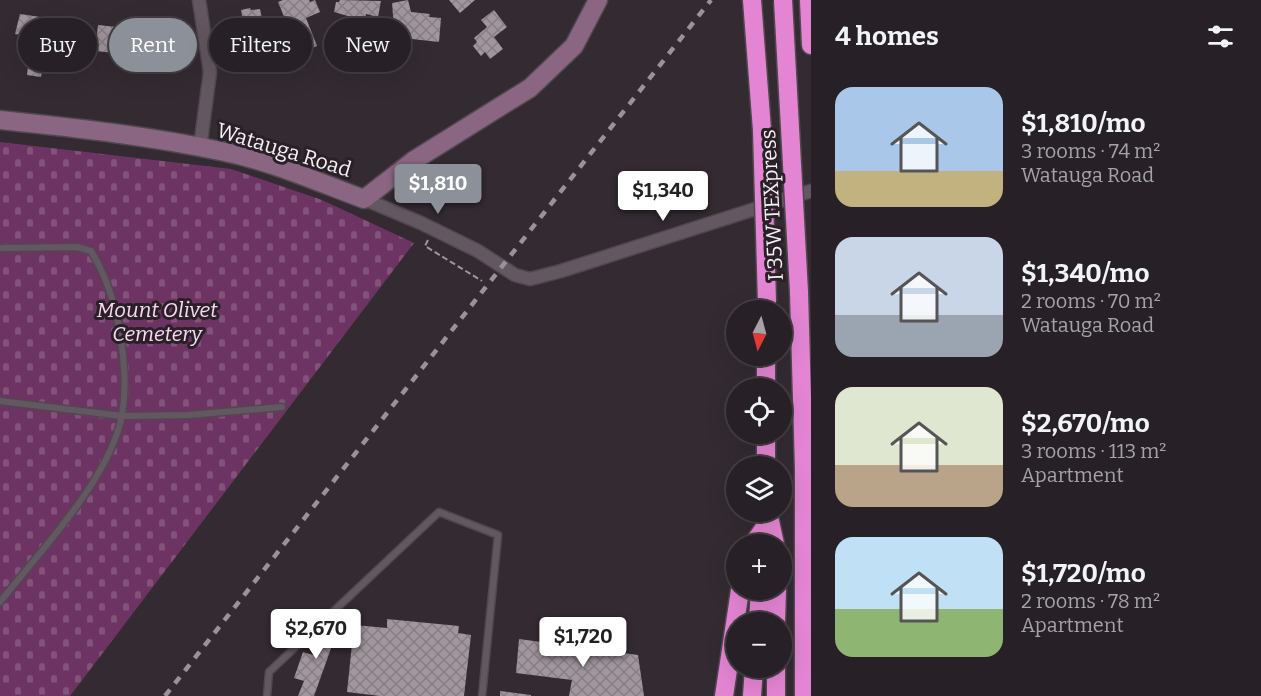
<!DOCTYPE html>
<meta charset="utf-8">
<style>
:root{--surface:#272026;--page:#332d32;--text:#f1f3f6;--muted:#a4a3a7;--line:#433e43;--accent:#8c9099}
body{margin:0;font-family:Bitter,serif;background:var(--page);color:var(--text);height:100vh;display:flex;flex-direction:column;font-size:22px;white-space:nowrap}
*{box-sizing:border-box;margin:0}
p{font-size:20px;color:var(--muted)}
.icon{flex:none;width:33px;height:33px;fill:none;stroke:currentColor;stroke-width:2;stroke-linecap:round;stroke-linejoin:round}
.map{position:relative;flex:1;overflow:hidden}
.details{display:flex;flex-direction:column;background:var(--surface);width:450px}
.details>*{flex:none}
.top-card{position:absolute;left:18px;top:18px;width:570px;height:54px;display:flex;gap:12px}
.needle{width:39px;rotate:186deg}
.buttons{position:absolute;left:726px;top:300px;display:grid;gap:12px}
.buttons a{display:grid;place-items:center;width:66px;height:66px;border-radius:50%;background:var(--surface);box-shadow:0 6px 24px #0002,0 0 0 2px var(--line);font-size:30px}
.price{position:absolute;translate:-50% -51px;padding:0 14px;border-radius:6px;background:#fff;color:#222;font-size:20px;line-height:39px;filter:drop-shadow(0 2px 3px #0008)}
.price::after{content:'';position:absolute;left:50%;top:36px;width:18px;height:14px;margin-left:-9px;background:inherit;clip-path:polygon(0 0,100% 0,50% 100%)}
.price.on{background:var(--accent);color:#fff}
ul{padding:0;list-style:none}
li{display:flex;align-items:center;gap:18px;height:150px;padding:0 24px}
li span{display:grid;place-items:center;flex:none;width:168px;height:120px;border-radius:18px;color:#555}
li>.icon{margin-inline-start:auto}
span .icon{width:72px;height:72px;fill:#fffc;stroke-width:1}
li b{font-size:26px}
h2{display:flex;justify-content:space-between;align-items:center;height:72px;padding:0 24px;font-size:26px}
.tag{padding:0 21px;border-radius:27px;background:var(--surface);box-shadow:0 6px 24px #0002,0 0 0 2px var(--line);font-size:21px;line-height:54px}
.tag.on{background:var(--accent);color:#fff}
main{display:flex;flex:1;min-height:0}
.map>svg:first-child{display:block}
</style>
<main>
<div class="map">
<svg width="811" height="696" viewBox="0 0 811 696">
<defs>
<pattern id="cemetery-stones" width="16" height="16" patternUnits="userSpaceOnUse" patternTransform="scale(1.5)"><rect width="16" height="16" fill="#6d3463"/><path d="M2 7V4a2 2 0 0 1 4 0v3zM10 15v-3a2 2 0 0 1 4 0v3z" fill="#83527a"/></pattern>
<pattern id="building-cross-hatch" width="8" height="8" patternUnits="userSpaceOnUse" patternTransform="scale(1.5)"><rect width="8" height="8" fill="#a1959e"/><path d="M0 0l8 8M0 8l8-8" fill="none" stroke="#877e85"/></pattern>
</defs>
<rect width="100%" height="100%" fill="#342b32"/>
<polygon fill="url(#cemetery-stones)" points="0,142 231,169 322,200 414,243 70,696 0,696"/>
<g fill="url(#building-cross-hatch)">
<polygon points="283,0 309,0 310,2 315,0 320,12 306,18 317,46 299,53 278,2"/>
<polygon points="340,0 381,1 378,17 366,14 365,21 334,12 336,2 339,2"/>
<polygon points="408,0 411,12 430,14 429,17 441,18 439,42 403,38 404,28 394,28 392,3"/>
<polygon points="449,0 475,0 460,13"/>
<polygon points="250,8 251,10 260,9 267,42 249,47 246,33 235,36 230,19 242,16 241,10"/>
<polygon points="494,10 507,27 494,37 503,49 490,59 485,52 481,56 473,46 477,42 474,38 487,27 481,20"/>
<polygon points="20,14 47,18 44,38 41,37 40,44 33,43 34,37 15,34"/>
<polygon points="56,18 75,21 74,25 79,26 77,40 84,41 81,57 51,52"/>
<polygon points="98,25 126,28 123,48 116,47 115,53 95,51"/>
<polygon points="136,30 154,31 154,35 159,35 159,43 173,44 173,57 159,57 159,62 146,62 146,56 135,56"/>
<polygon points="376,30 388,31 387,51 374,50"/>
<polygon points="29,56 44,58 41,77 27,75"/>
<polygon points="326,618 340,623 314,696 298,696 304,681 294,678 303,652 313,655"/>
<polygon points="387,619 459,626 458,633 471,635 464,696 380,696 347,692 354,625 387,628"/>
<polygon points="519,639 638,655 644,696 569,696 572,680 516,673"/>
<polygon points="500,691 531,695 531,696 500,696"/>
</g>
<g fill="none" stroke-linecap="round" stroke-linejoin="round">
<g stroke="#51484f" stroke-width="9">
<g id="lane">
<path d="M0,248l77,-1 14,4c16,26 23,51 29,81 4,28 7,55 2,83 -12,64 -82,136 -122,187"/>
<polyline points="0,401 122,416 189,415 282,407"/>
<polyline points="267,696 269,672 439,512 498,535 482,696"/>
</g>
</g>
<g stroke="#51484f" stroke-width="15">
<g id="street">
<polyline points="199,0 210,72 200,148"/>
<polyline points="364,199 421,223 478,251 515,275 530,279 561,271 811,191"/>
</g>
</g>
<g stroke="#51484f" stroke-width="21">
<path id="secondary" d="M0,120c76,8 151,16 225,32 48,10 93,30 139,47l49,-38 117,-73 44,-42 24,-46"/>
</g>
<g stroke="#51484f" stroke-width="21">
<g id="highway">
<polyline points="752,0 762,130"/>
<polyline points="809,0 811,45"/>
<polyline points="799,292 804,469 804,696"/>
<polyline points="766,388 766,356"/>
<polyline points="766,466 766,434"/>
<polyline points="768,512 775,544"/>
<polyline points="753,544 765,527"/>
<polyline points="758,622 760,590"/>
<polyline points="776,622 777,590"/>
<polyline points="776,668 776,696"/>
<polyline points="724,696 740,590"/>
<polyline points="752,696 754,668"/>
</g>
</g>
<polyline stroke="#9e969c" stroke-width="2" stroke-dasharray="6 3" stroke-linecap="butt" points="428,240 425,246 482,281"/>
<use href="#lane" stroke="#635861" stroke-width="6"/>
<use href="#street" stroke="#635861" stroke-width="12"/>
<use href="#secondary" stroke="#8a6683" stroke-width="18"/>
<use href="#highway" stroke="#e485d3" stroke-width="18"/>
<polyline stroke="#999298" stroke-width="4.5" stroke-dasharray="8 8" stroke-linecap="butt" points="165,696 711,0"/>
<g stroke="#51484f" stroke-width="21" stroke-linecap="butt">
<g id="highway-bridge">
<polyline points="783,0 799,292"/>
<polyline points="762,130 767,302"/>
</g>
</g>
<use href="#highway-bridge" stroke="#e485d3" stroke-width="18"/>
</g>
<g text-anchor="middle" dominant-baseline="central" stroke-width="6" stroke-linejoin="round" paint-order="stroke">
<g font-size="21" fill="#f7f1f6" stroke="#2a2128">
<text transform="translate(284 150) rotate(17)">Watauga Road</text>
<text transform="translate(772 205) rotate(-93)">I 35W TEXpress</text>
</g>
<g font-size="21" font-style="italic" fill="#fbd7f3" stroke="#2a2128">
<text x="157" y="310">Mount Olivet<tspan x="157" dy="24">Cemetery</tspan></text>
</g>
</g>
</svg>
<div class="buttons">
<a><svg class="needle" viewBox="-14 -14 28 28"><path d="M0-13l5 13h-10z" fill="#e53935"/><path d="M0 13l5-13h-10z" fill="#a4a3a7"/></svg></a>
<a><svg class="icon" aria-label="locate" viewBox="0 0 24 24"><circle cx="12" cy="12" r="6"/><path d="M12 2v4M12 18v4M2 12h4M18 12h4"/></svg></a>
<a><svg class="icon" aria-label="layers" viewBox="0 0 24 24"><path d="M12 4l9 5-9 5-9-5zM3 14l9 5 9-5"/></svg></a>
<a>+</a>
<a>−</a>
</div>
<b class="price on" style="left:438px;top:215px">$1,810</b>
<b class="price" style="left:663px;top:222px">$1,340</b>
<b class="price" style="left:316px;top:660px">$2,670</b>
<b class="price" style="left:583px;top:668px">$1,720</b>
<div class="top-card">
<a class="tag">Buy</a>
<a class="tag on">Rent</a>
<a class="tag">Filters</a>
<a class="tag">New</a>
</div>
</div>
<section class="details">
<h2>4 homes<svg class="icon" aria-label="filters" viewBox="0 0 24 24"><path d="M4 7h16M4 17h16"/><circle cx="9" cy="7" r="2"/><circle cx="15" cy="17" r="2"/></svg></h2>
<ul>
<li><span style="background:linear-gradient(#a9c7e8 70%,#c2b280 0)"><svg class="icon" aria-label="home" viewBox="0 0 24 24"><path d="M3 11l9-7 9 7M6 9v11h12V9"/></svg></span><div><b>$1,810/mo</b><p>3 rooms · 74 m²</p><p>Watauga Road</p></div></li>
<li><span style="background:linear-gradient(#c9d6e8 65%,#9aa5b1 0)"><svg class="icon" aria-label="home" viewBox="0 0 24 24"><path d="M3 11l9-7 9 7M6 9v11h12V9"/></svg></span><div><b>$1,340/mo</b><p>2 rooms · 70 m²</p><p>Watauga Road</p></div></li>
<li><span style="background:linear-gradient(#dfe7d0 65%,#b9a48a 0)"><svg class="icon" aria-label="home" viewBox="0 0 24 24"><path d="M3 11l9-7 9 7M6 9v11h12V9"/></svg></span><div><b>$2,670/mo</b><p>3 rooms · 113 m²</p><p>Apartment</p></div></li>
<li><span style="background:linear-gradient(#bfe0f5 60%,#8fb573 0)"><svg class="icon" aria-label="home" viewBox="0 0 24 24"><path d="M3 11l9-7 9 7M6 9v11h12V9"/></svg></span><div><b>$1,720/mo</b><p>2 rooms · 78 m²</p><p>Apartment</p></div></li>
</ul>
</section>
</main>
